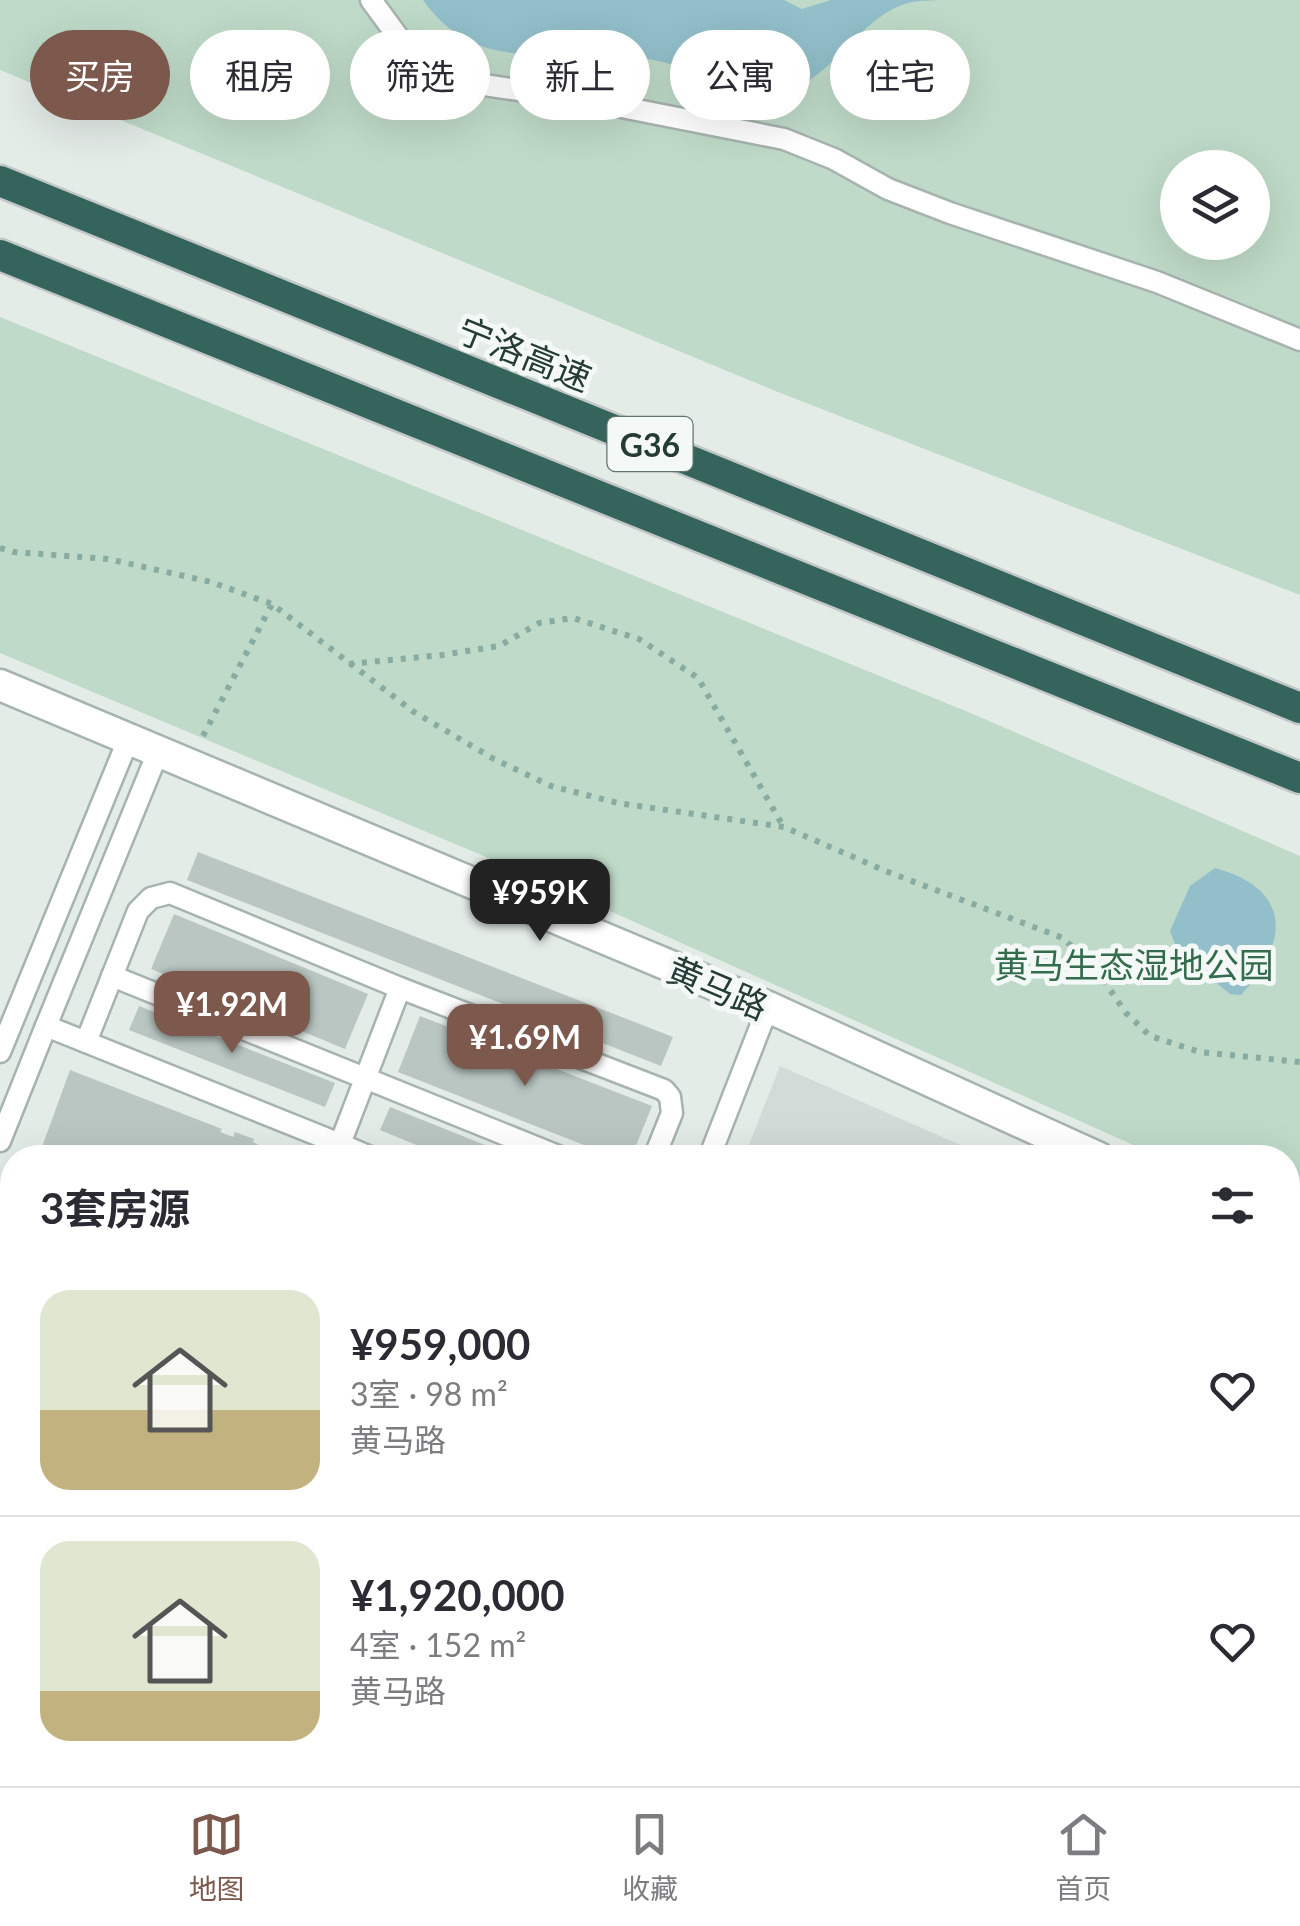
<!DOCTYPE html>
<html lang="zh">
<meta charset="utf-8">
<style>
:root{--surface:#fff;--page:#f7f7f7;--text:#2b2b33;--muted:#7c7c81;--line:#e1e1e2;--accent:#7d584d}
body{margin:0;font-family:Lato,"Noto Sans SC",sans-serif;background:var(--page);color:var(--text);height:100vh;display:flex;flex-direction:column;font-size:38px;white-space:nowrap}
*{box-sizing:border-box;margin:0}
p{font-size:32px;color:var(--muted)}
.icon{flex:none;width:55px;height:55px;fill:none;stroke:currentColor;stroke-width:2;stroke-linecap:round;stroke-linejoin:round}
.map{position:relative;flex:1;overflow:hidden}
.drawer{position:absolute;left:0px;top:1145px;width:1300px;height:642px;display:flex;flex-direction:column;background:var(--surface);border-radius:40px 40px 0 0;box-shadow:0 10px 40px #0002}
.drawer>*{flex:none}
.banner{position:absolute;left:30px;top:30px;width:1240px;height:90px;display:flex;gap:20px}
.tools{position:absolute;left:1160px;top:150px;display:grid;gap:20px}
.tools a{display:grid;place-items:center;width:110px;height:110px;border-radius:50%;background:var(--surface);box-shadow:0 10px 40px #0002;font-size:50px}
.price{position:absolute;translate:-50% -85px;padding:0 22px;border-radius:20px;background:var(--accent);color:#fff;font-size:32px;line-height:65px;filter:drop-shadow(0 2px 5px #0008)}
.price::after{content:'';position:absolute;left:50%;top:60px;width:30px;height:22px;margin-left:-15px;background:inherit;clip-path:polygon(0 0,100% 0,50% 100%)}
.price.on{background:#222;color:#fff}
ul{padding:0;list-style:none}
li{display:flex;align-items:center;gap:30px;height:250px;padding:0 40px}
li+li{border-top:2px solid var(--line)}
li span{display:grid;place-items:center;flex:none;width:280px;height:200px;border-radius:30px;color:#555}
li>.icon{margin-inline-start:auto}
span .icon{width:120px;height:120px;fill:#fffc;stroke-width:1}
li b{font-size:42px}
h2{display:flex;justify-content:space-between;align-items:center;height:120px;padding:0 40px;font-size:42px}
.pill{padding:0 35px;border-radius:45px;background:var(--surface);box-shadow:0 10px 40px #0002;font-size:35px;line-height:90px}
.pill.on{background:var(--accent);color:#fff}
.tabs{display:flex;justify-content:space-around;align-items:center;height:140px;border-top:2px solid var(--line);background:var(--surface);font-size:28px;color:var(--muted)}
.tabs a{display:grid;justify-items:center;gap:5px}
.tabs .on{color:var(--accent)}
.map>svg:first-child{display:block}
</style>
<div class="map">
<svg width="1300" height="1786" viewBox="0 0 1300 1786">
<rect width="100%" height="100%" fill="#e4ece8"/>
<g fill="#d2dbd7">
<polygon points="780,1066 988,1157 744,1157"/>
<polygon points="496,1775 1091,1775 1086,1786 491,1786"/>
</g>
<g fill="#bfdac8" fill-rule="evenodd">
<path d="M0,0h1300v595l-522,-203 -778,-322zM1178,168h74v74h-74z"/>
<polygon points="0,317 973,714 1300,856 1300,1222 1288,1217 1288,1158 1160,1157 534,877 0,653"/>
</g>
<g fill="#92bfca">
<path d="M423,0h361l18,9 29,-9h108c-11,1 -26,0 -37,5 -45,17 -69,72 -115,86 -40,12 -80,-16 -117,-27 -58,-18 -129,2 -189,-18 -26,-10 -42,-24 -58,-46z"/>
<path d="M1215,868c77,21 75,74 26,127l-11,-1 -52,-42 -8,-21 20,-45z"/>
</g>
<g fill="#b9c6c1">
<polygon points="198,852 673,1037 661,1066 187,880"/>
<polygon points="174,914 368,994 345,1049 151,969"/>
<polygon points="139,1006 335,1083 325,1107 129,1030"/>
<polygon points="420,1016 652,1106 631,1158 617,1158 398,1072"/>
<polygon points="70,1070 222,1129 220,1132 233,1137 235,1132 254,1139 253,1142 284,1158 38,1158"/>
<polygon points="390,1107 515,1157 515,1158 448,1158 380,1130"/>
<polygon points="12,1222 12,1257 0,1252"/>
<polygon points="1288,1376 1300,1381 1300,1453 1288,1448"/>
<polygon points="1288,1553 1300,1558 1300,1675 1288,1670"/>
<polygon points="576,1775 750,1775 745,1786 603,1786"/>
<polygon points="762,1775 833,1775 829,1786 758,1786"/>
<polygon points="1195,1775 1253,1775 1249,1786 1222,1786"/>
</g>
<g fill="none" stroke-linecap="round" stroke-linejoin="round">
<g stroke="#a7b3af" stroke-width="25">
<g id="lane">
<polyline points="371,0 410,53 434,71 464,82 586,100 784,139 834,159 888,189 950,213 1157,282 1300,340"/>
<polyline points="158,752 46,1026 340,1144 334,1158"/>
<polyline points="112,976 563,1158"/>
<polyline points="86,1042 138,911 151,898 170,893 400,988 664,1090 670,1097 672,1113 654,1158"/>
<polyline points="0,1052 128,740"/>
<polyline points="0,1141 46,1026"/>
<polyline points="372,1158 340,1144 400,988"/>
<polyline points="709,1158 768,1007"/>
<polyline points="0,1284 12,1289"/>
</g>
</g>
<g stroke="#a7b3af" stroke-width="35">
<g id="street">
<polyline points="0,685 768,1007 1099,1158"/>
<polyline points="1288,1243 1300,1249"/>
</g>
</g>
<g stroke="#c2c8c7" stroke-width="35">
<g id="highway">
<polyline points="0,181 1300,708"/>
<polyline points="0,255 1300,778"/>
</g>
</g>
<g stroke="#88aba2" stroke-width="6" stroke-dasharray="5 8" stroke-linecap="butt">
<polyline points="0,548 13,552 108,559 211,582 272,604 414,712 494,759 551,786 618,803 784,827 888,872 1063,938 1097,971 1126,1013 1150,1036 1200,1052 1300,1062"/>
<polyline points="349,664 442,655 499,646 539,623 573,618 639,639 698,678 783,826"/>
<polyline points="203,736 272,604"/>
</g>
<use href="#lane" stroke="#fff" stroke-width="20"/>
<use href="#street" stroke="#fff" stroke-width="30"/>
<use href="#highway" stroke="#34645c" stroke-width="30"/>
</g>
<g text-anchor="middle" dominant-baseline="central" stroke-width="10" stroke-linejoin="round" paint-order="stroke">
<rect fill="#f4f8f6" stroke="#637470" stroke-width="2.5" x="607.5" y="417" width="85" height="54" rx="8"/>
<g font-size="32" font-weight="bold" fill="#253b36">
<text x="650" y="444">G36</text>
</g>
<g font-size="35" fill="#253b36" stroke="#f4f8f6">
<text transform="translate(525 353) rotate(22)">宁洛高速</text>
<text transform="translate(718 987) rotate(23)">黄马路</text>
</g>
<g font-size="35" fill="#346d4d" stroke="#f4f8f6">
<text x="1134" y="964">黄马生态湿地公园</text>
</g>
</g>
</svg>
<div class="tools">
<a><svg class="icon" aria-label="layers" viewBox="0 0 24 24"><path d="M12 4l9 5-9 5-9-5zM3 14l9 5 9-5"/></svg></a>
</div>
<b class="price on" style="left:540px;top:944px">¥959K</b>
<b class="price" style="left:232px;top:1056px">¥1.92M</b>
<b class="price" style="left:525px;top:1089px">¥1.69M</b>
<div class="banner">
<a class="pill on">买房</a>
<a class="pill">租房</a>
<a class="pill">筛选</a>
<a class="pill">新上</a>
<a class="pill">公寓</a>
<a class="pill">住宅</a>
</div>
<section class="drawer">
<h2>3套房源<svg class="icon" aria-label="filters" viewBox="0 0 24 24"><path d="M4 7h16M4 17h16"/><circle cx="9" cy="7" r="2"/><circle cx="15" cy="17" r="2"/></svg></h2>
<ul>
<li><span style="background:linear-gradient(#dfe7d0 60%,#c2b280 0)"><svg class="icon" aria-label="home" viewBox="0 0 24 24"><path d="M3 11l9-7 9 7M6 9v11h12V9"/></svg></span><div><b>¥959,000</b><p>3室 · 98 m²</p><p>黄马路</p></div><svg class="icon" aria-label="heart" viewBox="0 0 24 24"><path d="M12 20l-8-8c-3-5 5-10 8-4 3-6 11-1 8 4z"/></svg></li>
<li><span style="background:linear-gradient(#dfe7d0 75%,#c2b280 0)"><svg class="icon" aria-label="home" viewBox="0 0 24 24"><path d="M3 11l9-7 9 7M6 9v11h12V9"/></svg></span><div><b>¥1,920,000</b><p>4室 · 152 m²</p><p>黄马路</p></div><svg class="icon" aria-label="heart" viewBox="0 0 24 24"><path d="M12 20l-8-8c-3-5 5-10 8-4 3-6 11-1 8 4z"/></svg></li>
</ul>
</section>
</div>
<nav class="tabs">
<a class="on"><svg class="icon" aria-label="map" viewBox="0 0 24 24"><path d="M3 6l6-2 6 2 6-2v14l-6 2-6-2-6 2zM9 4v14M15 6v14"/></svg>地图</a>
<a><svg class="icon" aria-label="saved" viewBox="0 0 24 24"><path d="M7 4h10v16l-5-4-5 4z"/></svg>收藏</a>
<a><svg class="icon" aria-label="home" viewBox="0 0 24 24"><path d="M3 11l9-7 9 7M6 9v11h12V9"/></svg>首页</a>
</nav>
